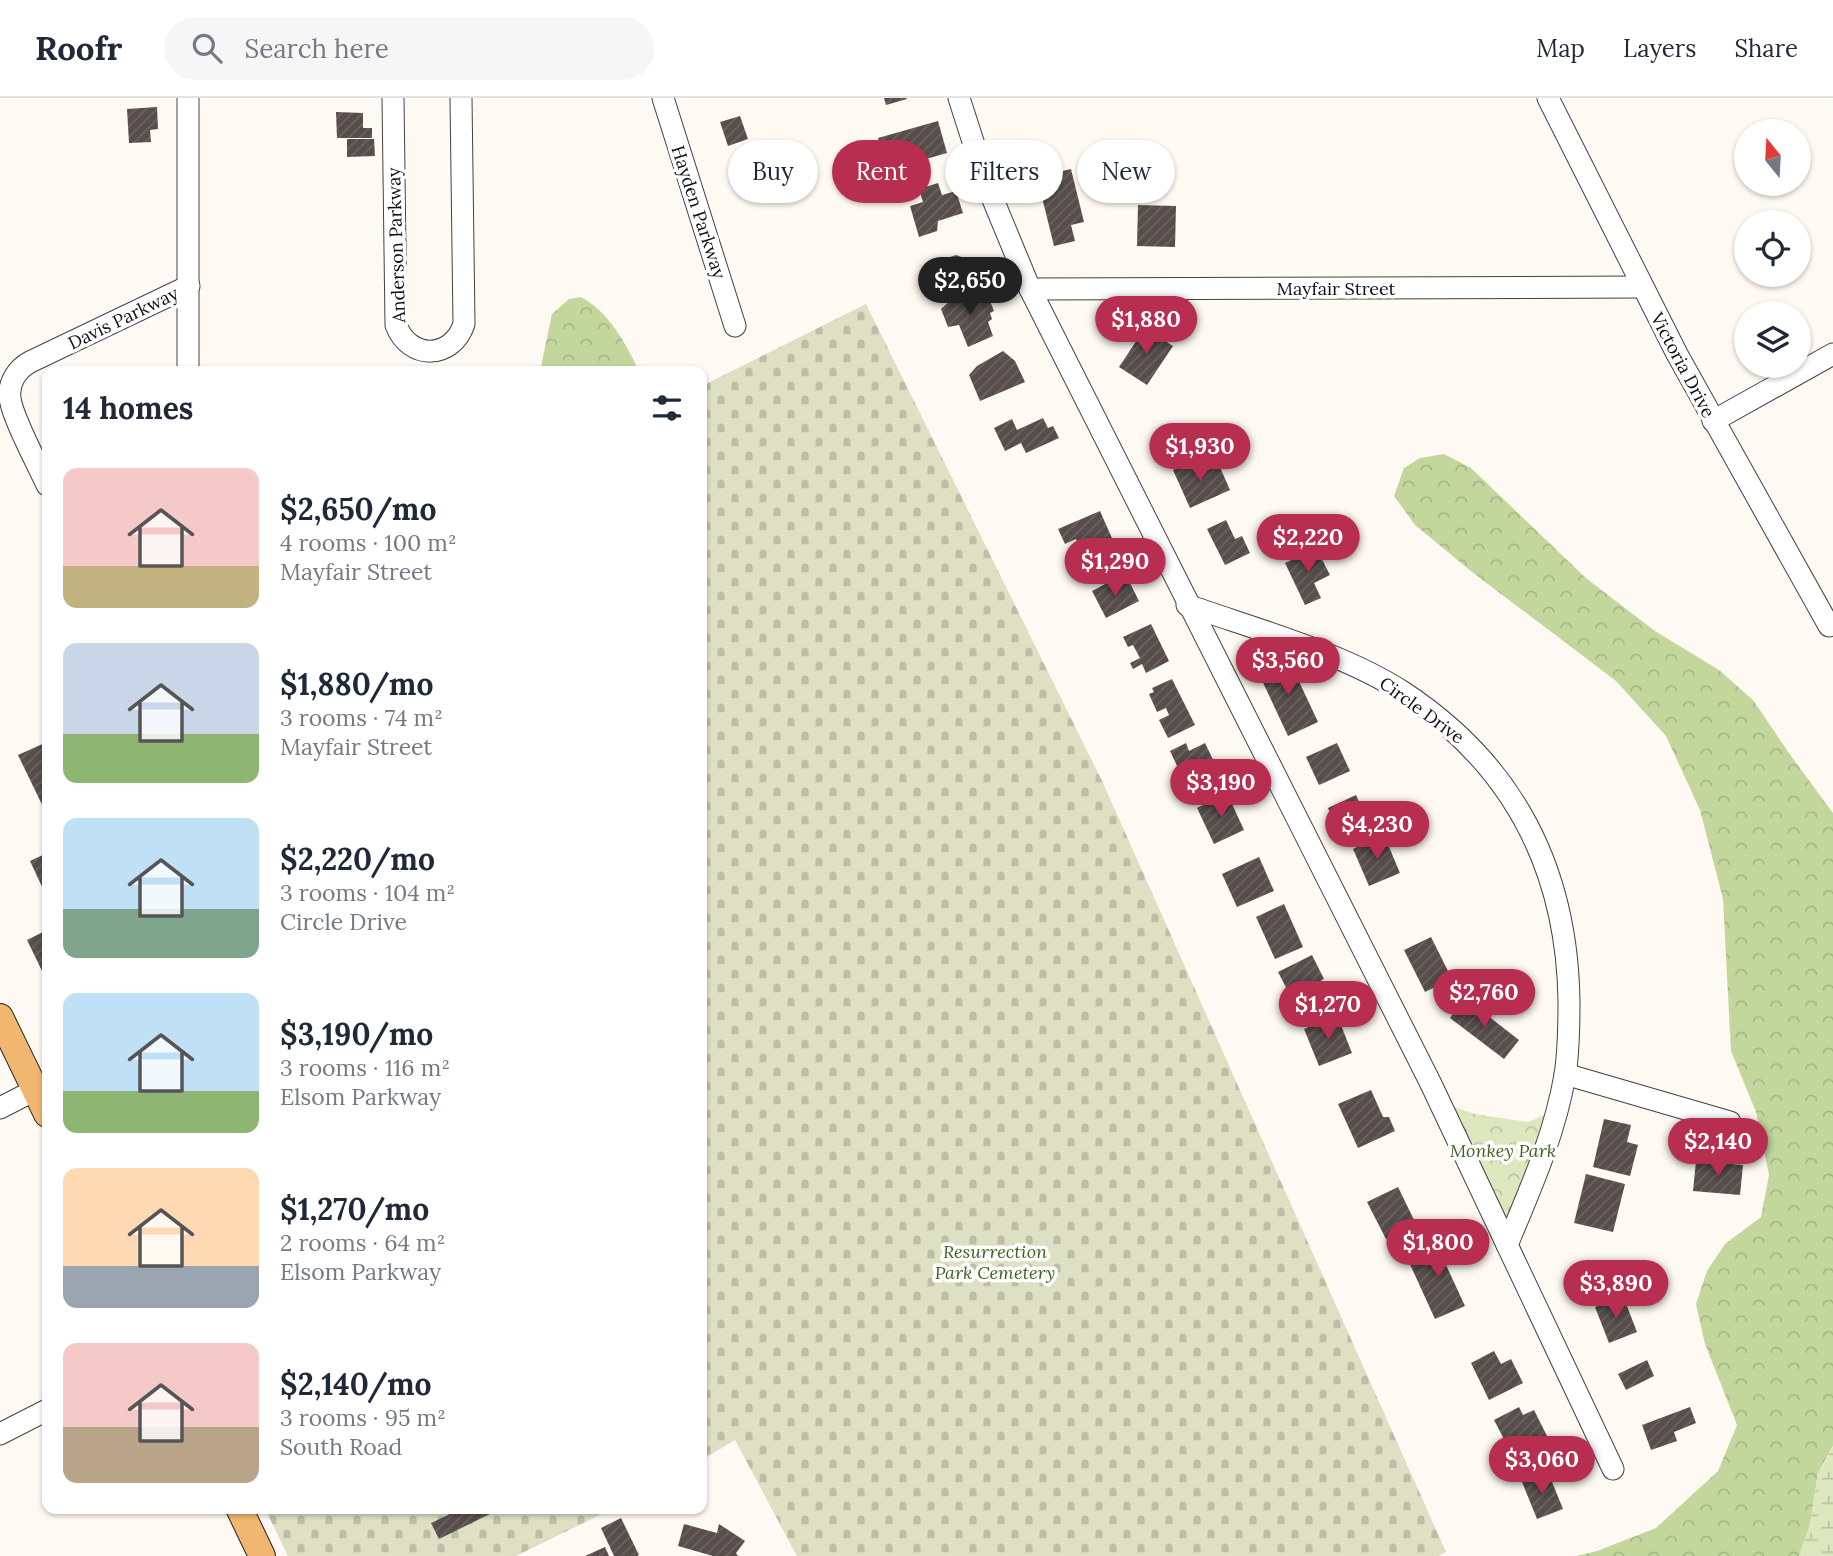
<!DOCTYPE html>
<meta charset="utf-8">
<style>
:root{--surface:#fff;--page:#f6f6f7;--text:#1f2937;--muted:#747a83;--line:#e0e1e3;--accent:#b82e51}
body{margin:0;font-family:Lora,serif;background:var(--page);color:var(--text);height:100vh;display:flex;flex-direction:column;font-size:26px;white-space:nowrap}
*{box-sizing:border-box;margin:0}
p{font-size:23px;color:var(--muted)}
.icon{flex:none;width:38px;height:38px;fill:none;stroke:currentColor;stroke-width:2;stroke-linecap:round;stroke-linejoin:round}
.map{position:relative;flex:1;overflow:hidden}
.drawer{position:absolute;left:42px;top:268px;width:665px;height:1148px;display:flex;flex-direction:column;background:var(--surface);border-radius:14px;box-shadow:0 2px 5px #0004}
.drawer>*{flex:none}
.banner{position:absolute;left:728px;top:42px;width:665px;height:63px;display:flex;gap:14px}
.needle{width:46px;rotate:342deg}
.tools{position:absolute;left:1734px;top:21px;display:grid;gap:14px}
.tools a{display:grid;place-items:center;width:77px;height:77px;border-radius:50%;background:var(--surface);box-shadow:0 2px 5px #0004;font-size:35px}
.price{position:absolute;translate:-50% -60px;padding:0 16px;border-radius:24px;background:var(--accent);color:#fff;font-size:23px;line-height:46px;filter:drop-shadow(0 2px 4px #0008)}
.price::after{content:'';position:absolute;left:50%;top:42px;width:21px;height:16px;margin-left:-10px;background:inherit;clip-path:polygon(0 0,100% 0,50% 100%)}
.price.on{background:#222;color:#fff}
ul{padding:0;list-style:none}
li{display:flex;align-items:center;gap:21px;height:175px;padding:0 21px}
li span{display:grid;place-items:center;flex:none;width:196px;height:140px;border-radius:14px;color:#555}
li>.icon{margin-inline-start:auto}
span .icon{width:84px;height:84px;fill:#fffc;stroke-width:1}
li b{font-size:30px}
h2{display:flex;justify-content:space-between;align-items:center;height:84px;padding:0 21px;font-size:30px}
.pill{padding:0 24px;border-radius:32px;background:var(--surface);box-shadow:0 2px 5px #0004;font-size:24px;line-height:63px}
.pill.on{background:var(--accent);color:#fff}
header{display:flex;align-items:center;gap:42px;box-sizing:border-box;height:98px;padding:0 35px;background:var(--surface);border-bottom:2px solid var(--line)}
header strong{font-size:33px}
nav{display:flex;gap:38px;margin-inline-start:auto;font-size:24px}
.search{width:490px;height:63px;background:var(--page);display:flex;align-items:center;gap:18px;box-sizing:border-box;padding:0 24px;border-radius:38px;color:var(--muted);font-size:26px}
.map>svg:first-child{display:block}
</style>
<header>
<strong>Roofr</strong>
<div class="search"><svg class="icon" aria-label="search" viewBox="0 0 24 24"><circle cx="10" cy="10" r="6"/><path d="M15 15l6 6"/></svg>Search here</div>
<nav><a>Map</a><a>Layers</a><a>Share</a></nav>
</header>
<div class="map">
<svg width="1833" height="1458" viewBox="0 0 1833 1458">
<defs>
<pattern id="forest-crowns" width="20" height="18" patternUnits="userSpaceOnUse" patternTransform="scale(1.75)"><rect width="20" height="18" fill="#c3d79d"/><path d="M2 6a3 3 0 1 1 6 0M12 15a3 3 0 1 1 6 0" fill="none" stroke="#a6b786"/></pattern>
<pattern id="wetland-marsh" width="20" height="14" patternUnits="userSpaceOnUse" patternTransform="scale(1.75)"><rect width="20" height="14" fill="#dce7bd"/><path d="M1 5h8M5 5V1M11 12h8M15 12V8" fill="none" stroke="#bcc5a1"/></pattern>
<pattern id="cemetery-stones" width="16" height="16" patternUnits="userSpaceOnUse" patternTransform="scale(1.75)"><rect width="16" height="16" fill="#dde0c3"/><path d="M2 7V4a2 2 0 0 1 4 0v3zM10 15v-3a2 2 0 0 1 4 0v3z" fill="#bcbfa6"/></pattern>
<pattern id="park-crowns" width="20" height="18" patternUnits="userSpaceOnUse" patternTransform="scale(1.75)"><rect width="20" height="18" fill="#dce7bd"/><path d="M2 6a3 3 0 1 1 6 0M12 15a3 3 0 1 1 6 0" fill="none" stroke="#bcc5a1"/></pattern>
<pattern id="building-hatch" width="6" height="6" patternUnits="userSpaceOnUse" patternTransform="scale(1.75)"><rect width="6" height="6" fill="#574e4c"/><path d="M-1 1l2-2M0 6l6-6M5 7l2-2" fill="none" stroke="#6a6361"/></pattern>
</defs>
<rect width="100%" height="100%" fill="#fef9f2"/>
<g fill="url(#forest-crowns)">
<path d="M581,199c28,15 45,47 58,74h-99l12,-57 17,-15z"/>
<polygon points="1444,356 1471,370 1587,481 1655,533 1719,572 1753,602 1791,658 1833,715 1833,1348 1818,1375 1810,1427 1799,1458 1577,1458 1597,1453 1656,1430 1718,1373 1737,1327 1705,1246 1696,1206 1707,1173 1725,1146 1761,1119 1769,1077 1756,1014 1731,953 1723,801 1700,712 1666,638 1616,583 1472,474 1415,427 1394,398 1404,370 1420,360"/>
</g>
<polygon fill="url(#wetland-marsh)" points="1833,1349 1833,1458 1799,1458 1810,1427 1818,1375"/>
<g fill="url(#cemetery-stones)">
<polygon points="866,206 1103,685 1446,1454 1438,1458 797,1458 735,1342 702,1362 702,288"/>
<polygon points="265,1411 612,1411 516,1458 288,1458"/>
</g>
<polygon fill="url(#park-crowns)" points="1439,1004 1475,1016 1528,1024 1553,1014 1507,1131"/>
<g fill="url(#building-hatch)">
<polygon points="884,0 906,0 907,1 886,7"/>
<polygon points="157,9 158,31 150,32 151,44 129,45 127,11"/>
<polygon points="336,14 363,15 363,30 372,30 372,40 337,40"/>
<polygon points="740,18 748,41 728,48 720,24"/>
<polygon points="938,23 947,55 912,65 916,76 890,84 878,40"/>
<polygon points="347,41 374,41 375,58 347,59"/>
<polygon points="1071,71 1084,124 1071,127 1075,143 1054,148 1037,79"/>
<polygon points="938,85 942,97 956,93 963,115 938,123 937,133 919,139 910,108 923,104 919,91"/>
<polygon points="1138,107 1176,108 1175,149 1137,148"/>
<polygon points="956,157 969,162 974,175 944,186 936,164"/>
<polygon points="979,191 985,205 990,203 994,213 990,215 992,221 988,224 993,238 968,249 959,227 948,229 941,211 950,203"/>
<polygon points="1145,230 1173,248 1147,287 1119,269"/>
<polygon points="1003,253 1015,263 1025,284 980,303 969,277 977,268"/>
<polygon points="1043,320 1048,330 1053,328 1059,340 1026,355 1021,345 1005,353 994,330 1012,321 1017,332"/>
<polygon points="1197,361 1203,374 1219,367 1230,392 1190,410 1173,372"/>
<polygon points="1100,413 1115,447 1088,458 1094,472 1074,481 1068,466 1084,459 1076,441 1065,446 1058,431"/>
<polygon points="1226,422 1235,441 1242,438 1250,455 1225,467 1207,431"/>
<polygon points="1316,450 1330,477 1314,485 1321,500 1305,507 1285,465"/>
<polygon points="1111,483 1114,490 1129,483 1139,503 1106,520 1092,493"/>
<polygon points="1151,526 1169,563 1146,575 1142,566 1133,571 1130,565 1140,560 1133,547 1128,549 1123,539"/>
<polygon points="1288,560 1318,624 1288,638 1258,574"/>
<polygon points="1172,581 1195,627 1168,640 1159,622 1169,617 1166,610 1157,614 1149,596 1154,594 1152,590"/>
<polygon points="47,644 47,717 18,657"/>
<polygon points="1186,645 1189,653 1205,645 1219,674 1187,689 1170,653"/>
<polygon points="1337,645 1350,673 1319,687 1306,659"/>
<polygon points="1227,695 1244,732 1214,746 1197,710"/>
<polygon points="1356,697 1371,730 1343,743 1328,710"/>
<polygon points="1384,737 1400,775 1369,788 1353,751"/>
<polygon points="47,755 47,792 44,793 30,763"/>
<polygon points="1259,759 1274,793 1237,809 1222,776"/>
<polygon points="1284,806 1303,849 1275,861 1256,819"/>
<polygon points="47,832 47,873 43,875 27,842"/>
<polygon points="1431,839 1452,881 1425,894 1404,852"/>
<polygon points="1312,857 1324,881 1311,888 1325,913 1304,924 1278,874"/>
<polygon points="1465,900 1519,942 1504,961 1450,920"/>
<polygon points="1337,917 1352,955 1319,968 1304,931"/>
<polygon points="1371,992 1383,1019 1389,1019 1395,1033 1358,1050 1338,1006"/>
<polygon points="1604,1021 1631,1027 1627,1044 1638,1047 1630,1078 1593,1069"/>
<polygon points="1696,1063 1743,1067 1740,1097 1693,1093"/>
<polygon points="1586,1076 1625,1086 1613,1134 1574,1125"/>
<polygon points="1398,1089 1416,1126 1386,1141 1367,1104"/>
<polygon points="1453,1142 1461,1160 1446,1167 1465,1208 1435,1221 1408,1162"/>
<polygon points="1623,1198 1637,1234 1609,1245 1595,1209"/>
<polygon points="1494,1253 1501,1266 1511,1261 1523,1285 1489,1302 1471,1265"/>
<polygon points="1647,1262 1654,1278 1626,1292 1618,1276"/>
<polygon points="1519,1309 1523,1317 1534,1312 1552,1348 1517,1366 1494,1322"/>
<polygon points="1690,1309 1696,1325 1674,1334 1677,1343 1651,1352 1642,1327"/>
<polygon points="1548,1374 1563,1411 1537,1421 1522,1384"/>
<polygon points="447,1410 497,1410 498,1412 439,1441 431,1425 450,1416"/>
<polygon points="621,1420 639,1457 637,1458 614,1458 601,1430"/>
<polygon points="684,1426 717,1435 719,1426 745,1443 736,1455 738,1458 713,1458 678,1448"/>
<polygon points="605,1449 609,1458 585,1458"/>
</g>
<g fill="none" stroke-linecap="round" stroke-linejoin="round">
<g stroke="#424242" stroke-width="23">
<g id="minor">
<path d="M393,0l3,227c13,35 56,35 68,-1l-3,-226"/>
<polyline points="663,0 735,228"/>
<polyline points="959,0 987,87 1030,191 1431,986 1613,1371"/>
<polyline points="1548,0 1677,256 1829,528"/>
<polyline points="1030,191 1642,189"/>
<polyline points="188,273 188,0"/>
<polyline points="1713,323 1833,256"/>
<path d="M47,387c-9,-20 -35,-68 -37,-87 -2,-15 7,-29 20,-36l159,-76"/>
<path d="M1187,507c68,24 156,48 216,87 111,73 164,177 166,309 0,24 0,49 -4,74 -10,59 -35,115 -58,170"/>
<polyline points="1565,976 1730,1024"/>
<polyline points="0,1010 35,992"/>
<polyline points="0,1336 47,1312"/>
</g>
</g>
<g stroke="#202020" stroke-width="28">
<g id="major">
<polyline points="0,919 47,1016"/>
<polyline points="239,1410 262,1458"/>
</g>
</g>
<use href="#minor" stroke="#fff" stroke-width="21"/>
<use href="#major" stroke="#f1b770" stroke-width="26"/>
</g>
<g text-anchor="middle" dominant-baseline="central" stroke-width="7" stroke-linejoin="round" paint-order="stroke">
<g font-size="18" fill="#0f0f0f" stroke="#fff">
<text transform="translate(699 114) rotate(72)">Hayden Parkway</text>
<text transform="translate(396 147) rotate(-92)">Anderson Parkway</text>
<text x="1336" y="190">Mayfair Street</text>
<text transform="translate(123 220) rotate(-26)">Davis Parkway</text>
<text transform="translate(1683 267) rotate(62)">Victoria Drive</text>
<text transform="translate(1422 612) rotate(36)">Circle Drive</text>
</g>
<g font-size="18" font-style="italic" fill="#3e6422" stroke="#fff">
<text x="1503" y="1052">Monkey Park</text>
<text x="995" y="1153">Resurrection<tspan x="995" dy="21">Park Cemetery</tspan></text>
</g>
</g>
</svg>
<div class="tools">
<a><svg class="needle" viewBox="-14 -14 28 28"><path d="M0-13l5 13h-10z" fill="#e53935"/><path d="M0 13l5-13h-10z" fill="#747a83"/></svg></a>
<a><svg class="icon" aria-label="locate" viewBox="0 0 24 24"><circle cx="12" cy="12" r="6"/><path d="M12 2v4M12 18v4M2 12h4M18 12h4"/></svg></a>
<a><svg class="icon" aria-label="layers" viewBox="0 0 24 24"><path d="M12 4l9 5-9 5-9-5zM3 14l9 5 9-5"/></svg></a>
</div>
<b class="price on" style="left:970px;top:219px">$2,650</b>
<b class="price" style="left:1146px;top:258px">$1,880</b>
<b class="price" style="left:1200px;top:385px">$1,930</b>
<b class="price" style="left:1308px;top:476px">$2,220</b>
<b class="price" style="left:1115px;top:500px">$1,290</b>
<b class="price" style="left:1288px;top:599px">$3,560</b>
<b class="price" style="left:1221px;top:721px">$3,190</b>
<b class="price" style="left:1377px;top:763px">$4,230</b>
<b class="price" style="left:1484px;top:931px">$2,760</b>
<b class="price" style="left:1328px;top:943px">$1,270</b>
<b class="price" style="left:1718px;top:1080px">$2,140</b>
<b class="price" style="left:1438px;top:1181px">$1,800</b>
<b class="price" style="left:1616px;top:1222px">$3,890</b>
<b class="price" style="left:1542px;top:1398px">$3,060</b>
<div class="banner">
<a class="pill">Buy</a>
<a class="pill on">Rent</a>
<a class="pill">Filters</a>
<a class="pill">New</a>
</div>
<section class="drawer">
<h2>14 homes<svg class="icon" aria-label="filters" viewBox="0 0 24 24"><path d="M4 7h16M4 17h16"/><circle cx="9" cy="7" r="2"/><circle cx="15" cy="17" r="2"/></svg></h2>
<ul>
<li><span style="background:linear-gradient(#f6c9c9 70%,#c2b280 0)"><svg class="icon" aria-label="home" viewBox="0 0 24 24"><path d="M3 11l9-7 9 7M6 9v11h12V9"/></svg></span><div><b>$2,650/mo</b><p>4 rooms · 100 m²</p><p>Mayfair Street</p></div></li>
<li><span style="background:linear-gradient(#c9d6e8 65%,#8fb573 0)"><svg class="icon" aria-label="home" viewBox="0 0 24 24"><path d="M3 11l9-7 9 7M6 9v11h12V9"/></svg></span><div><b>$1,880/mo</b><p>3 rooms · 74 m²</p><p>Mayfair Street</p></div></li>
<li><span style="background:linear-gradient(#bfe0f5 65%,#7fa58c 0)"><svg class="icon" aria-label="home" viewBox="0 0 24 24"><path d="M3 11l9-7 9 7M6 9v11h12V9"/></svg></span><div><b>$2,220/mo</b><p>3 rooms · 104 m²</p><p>Circle Drive</p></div></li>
<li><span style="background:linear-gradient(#bfe0f5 70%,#8fb573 0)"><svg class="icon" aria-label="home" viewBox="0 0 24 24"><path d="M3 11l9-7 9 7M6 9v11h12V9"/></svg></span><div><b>$3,190/mo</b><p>3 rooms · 116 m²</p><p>Elsom Parkway</p></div></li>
<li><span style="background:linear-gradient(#ffd9b3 70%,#9aa5b1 0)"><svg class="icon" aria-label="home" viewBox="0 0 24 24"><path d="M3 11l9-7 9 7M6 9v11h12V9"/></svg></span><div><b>$1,270/mo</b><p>2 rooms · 64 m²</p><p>Elsom Parkway</p></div></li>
<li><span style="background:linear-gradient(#f6c9c9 60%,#b9a48a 0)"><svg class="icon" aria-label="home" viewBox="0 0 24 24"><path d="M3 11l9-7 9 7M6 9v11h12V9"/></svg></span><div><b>$2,140/mo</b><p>3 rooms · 95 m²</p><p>South Road</p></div></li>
</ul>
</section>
</div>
